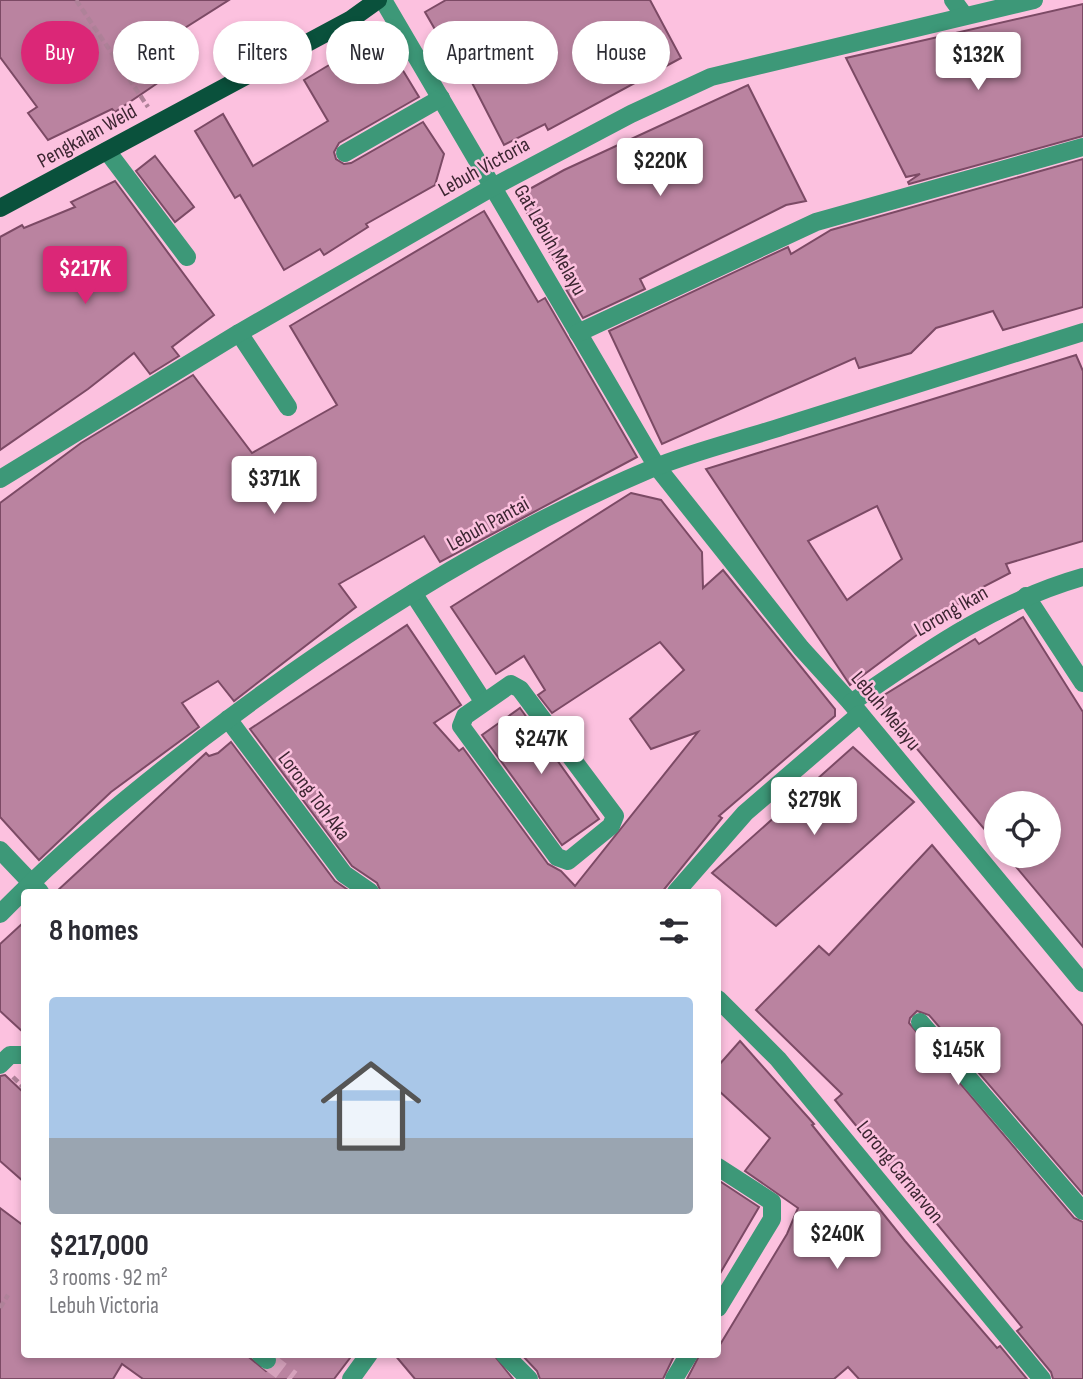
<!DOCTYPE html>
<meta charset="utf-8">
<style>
:root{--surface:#fff;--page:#f2f2f3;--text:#2b2b33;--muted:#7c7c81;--accent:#db2777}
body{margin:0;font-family:"Sofia Sans Condensed",sans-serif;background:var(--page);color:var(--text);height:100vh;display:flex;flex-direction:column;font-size:26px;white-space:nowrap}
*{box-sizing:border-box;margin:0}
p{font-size:23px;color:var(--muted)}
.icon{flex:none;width:38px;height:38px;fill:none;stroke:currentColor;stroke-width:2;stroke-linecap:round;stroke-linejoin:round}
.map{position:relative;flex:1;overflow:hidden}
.drawer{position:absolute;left:21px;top:889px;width:700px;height:469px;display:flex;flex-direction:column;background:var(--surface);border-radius:7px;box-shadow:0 4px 10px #0003}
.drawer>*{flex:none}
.banner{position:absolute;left:21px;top:21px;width:700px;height:63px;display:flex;gap:14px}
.controls{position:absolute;left:984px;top:791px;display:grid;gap:14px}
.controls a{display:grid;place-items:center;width:77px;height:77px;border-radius:50%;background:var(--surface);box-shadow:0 4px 10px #0003;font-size:35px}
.price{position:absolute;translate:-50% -60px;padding:0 16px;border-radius:7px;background:#fff;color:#222;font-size:23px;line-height:46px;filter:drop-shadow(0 2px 4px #0008)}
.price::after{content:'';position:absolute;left:50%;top:42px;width:21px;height:16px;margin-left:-10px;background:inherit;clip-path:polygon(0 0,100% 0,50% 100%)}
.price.active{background:var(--accent);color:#fff}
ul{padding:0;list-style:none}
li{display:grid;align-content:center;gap:14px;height:371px;padding:0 28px}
li span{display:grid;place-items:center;height:217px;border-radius:7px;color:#555}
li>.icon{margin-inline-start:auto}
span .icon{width:126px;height:126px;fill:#fffc;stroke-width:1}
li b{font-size:30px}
h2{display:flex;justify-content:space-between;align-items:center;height:84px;padding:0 28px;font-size:30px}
.chip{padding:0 24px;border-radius:32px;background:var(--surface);box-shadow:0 4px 10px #0003;font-size:24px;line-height:63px}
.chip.active{background:var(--accent);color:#fff}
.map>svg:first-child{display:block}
</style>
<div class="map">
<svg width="1083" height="1379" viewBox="0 0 1083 1379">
<rect width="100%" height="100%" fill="#fcc1df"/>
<g fill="#ba83a0" stroke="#7c4a65" stroke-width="2" fill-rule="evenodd">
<polygon points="0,0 229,0 147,52 165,78 115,112 112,109 48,140 28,113 37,107 0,57"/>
<polygon points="446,0 650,0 681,58 548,130 545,124 504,145 468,75 463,78 425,12"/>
<polygon points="1083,4 1083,136 909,184 908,182 920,174 906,177 846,58"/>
<polygon points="356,49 396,59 419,97 339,143 334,152 336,159 344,164 351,163 423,122 444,154 435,185 366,224 368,227 324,255 320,249 284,270 240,195 235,198 195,131 223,114 253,166 328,121 304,80"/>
<polygon points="748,85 806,201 786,205 640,279 645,289 583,318 564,286 568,284 517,196 564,170"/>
<polygon points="155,156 194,207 175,222 136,171"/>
<polygon points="1083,159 1083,307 1003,330 993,311 936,328 911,353 859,368 855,358 662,444 609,331 788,247 791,254 831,230"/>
<polygon points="115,181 214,315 172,347 179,356 150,374 134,353 88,389 0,450 0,237 22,225 24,228 75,207 71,202"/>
<polygon points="484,211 538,302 545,298 637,457 440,562 424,536 339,584 356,607 234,701 218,681 182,703 199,727 111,792 39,860 0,817 0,503 81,443 193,375 252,453 337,405 290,326"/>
<path d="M1076,355l7,16v170l-77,23 4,9 -33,17 -127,95 -144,-216zM877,506l25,53 -55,41 -39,-59z"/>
<polygon points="631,493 661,500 702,552 703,588 723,570 835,709 835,716 719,816 722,818 662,892 381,892 377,883 352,866 250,729 407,625 461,705 434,723 459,751 463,748 548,864 561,871 575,886 698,732 651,749 630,719 684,670 660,642 552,713 538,695 545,690 524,656 496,674 451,607"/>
<polygon points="1023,617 1083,712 1083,947 1007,856 1048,856 1048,803 996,803 996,843 876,700 975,639 979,644"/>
<polygon points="520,708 599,819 562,845 482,735"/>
<polygon points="231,742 335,881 351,892 56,892 206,753 209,756 218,753"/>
<polygon points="853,747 914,802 776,926 712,873"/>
<polygon points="932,845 1083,1026 1083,1194 929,1015 917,1011 910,1018 909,1023 1074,1218 1083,1222 1083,1379 1053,1379 1051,1372 1017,1331 1022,1327 835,1100 842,1094 756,1010 819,946 829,955"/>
<polygon points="24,922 24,1033 0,1011 0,944"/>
<polygon points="740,1041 814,1124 812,1125 905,1241 997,1348 1000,1346 1027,1379 859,1379 848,1367 834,1379 687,1379 700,1354 718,1354 718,1348 787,1234 798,1208 745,1171 770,1138 718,1090 718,1066"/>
<polygon points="5,1075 24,1093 24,1182 0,1161 0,1076"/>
<polygon points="718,1180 759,1207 718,1277"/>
<polygon points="0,1208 24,1226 24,1354 245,1354 266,1371 276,1367 277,1354 353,1354 334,1379 143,1379 122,1364 113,1379 0,1379"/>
<polygon points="394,1354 493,1354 513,1379 415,1379"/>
<polygon points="521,1354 675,1354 663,1379 540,1379 537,1371"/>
</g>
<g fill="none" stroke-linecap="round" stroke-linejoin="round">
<polyline stroke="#d6a2bc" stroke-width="18" stroke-dasharray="18 9" stroke-linecap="butt" points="267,1360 292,1379"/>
<g stroke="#af8299" stroke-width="4.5" stroke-dasharray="7 3.5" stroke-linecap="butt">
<polyline points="76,0 148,107"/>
<polyline points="13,1077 24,1088"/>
<polyline points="0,1308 8,1295"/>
</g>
<g stroke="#3d9878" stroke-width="18">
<polyline points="383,0 657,467 801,648 851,703 1083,983"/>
<polyline points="953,0 964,15"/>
<polyline points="107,151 187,257"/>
<polyline points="345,153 441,98"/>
<polyline points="239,333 288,407"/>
<polyline points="578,333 816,222 1083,147"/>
<polyline points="0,479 239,333 493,187 631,114 711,77 1034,0"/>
<polyline points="413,593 483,701"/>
<polyline points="1026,596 1083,683"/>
<polygon points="511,684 520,689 615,816 611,826 568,861 557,857 461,726 465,716"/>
<path d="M851,703c74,-51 144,-101 232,-126"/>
<polyline points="228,719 344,874 370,892"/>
<polyline points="0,850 40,892"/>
<polyline points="676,892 745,813 860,714"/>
<path d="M0,914c62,-64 132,-121 203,-176 139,-106 288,-202 450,-270 42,-17 88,-28 131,-42 99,-32 199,-63 299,-94"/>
<polyline points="718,999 778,1059 1042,1379"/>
<polyline points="920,1022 1083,1211"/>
<polyline points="0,1065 10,1055 24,1055"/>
<polyline points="718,1167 772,1202 772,1219 718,1308"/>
<polyline points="260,1354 267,1360"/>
<polyline points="504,1354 529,1379"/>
<polyline points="351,1379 369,1354"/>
<polyline points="674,1379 689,1354"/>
</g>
<polyline stroke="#0a513c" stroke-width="18" points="0,208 350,20 378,0"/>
</g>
<g text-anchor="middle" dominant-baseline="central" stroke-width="5" stroke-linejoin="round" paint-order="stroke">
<g font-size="21" fill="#3d2632" stroke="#fcc1df">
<text transform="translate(87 136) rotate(-29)">Pengkalan Weld</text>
<text transform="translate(484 167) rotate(-29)">Lebuh Victoria</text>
<text transform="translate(550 240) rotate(60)">Gat Lebuh Melayu</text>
<text transform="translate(488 524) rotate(-29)">Lebuh Pantai</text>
<text transform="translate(951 611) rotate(-30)">Lorong Ikan</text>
<text transform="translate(886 711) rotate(50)">Lebuh Melayu</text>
<text transform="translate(314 796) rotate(53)">Lorong Toh Aka</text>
<text transform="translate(900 1172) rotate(51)">Lorong Carnarvon</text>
</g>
</g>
</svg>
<div class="controls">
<a><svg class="icon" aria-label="locate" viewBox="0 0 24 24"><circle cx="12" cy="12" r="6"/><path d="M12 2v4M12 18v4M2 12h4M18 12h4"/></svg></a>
</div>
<b class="price" style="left:978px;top:92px">$132K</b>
<b class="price" style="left:660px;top:198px">$220K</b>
<b class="price active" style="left:85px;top:306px">$217K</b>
<b class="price" style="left:274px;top:516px">$371K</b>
<b class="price" style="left:541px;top:776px">$247K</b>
<b class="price" style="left:814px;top:837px">$279K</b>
<b class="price" style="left:958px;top:1087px">$145K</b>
<b class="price" style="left:837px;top:1271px">$240K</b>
<div class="banner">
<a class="chip active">Buy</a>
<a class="chip">Rent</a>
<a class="chip">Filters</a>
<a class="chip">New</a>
<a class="chip">Apartment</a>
<a class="chip">House</a>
</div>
<section class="drawer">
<h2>8 homes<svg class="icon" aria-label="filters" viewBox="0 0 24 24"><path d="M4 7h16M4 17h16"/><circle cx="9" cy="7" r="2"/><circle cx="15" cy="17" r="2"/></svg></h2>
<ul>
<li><span style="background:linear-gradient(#a9c7e8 65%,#9aa5b1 0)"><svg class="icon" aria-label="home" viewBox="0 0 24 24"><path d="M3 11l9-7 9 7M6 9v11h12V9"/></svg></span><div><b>$217,000</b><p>3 rooms · 92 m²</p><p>Lebuh Victoria</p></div></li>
</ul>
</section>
</div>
